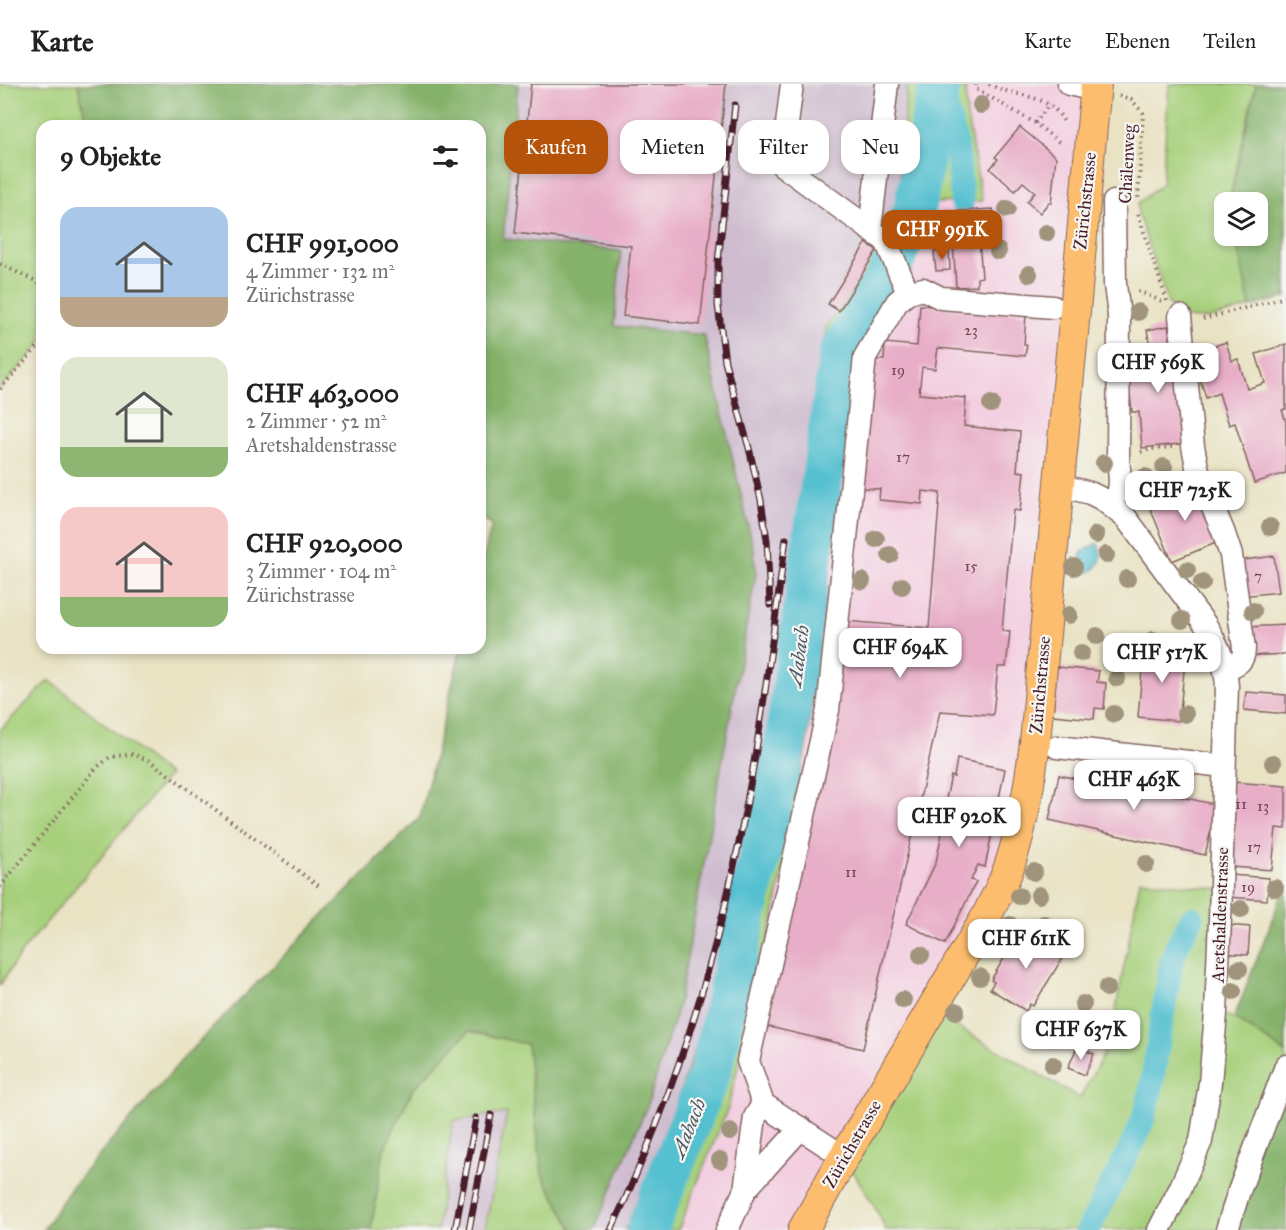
<!DOCTYPE html>
<html lang="de">
<meta charset="utf-8">
<style>
:root{--surface:#fff;--page:#f2f2f2;--text:#202124;--muted:#757577;--line:#e0e0e0;--accent:#b45309}
body{margin:0;font-family:"IM FELL Great Primer",serif;background:var(--page);color:var(--text);height:100vh;display:flex;flex-direction:column;font-size:22px;white-space:nowrap}
*{box-sizing:border-box;margin:0}
p{font-size:20px;color:var(--muted)}
.icon{flex:none;width:33px;height:33px;fill:none;stroke:currentColor;stroke-width:2;stroke-linecap:round;stroke-linejoin:round}
.map{position:relative;flex:1;overflow:hidden}
.drawer{position:absolute;left:36px;top:36px;width:450px;height:534px;display:flex;flex-direction:column;background:var(--surface);border-radius:18px;box-shadow:0 3px 9px #0003}
.drawer>*{flex:none}
.banner{position:absolute;left:504px;top:36px;width:570px;height:54px;display:flex;gap:12px}
.controls{position:absolute;left:1214px;top:108px;display:grid;gap:12px}
.controls a{display:grid;place-items:center;width:54px;height:54px;border-radius:12px;background:var(--surface);box-shadow:0 3px 9px #0003;font-size:30px}
.price{position:absolute;translate:-50% -51px;padding:0 14px;border-radius:12px;background:#fff;color:#222;font-size:20px;line-height:39px;filter:drop-shadow(0 2px 3px #0008)}
.price::after{content:'';position:absolute;left:50%;top:36px;width:18px;height:14px;margin-left:-9px;background:inherit;clip-path:polygon(0 0,100% 0,50% 100%)}
.price.current{background:var(--accent);color:#fff}
ul{padding:0;list-style:none}
li{display:flex;align-items:center;gap:18px;height:150px;padding:0 24px}
li span{display:grid;place-items:center;flex:none;width:168px;height:120px;border-radius:18px;color:#555}
li>.icon{margin-inline-start:auto}
span .icon{width:72px;height:72px;fill:#fffc;stroke-width:1}
li b{font-size:26px}
h2{display:flex;justify-content:space-between;align-items:center;height:72px;padding:0 24px;font-size:26px}
.chip{padding:0 21px;border-radius:18px;background:var(--surface);box-shadow:0 3px 9px #0003;font-size:21px;line-height:54px}
.chip.current{background:var(--accent);color:#fff}
header{display:flex;align-items:center;gap:36px;box-sizing:border-box;height:84px;padding:0 30px;background:var(--surface);border-bottom:2px solid var(--line)}
header strong{font-size:28px}
nav{display:flex;gap:33px;margin-inline-start:auto;font-size:21px}
.map>svg:first-child{display:block}
</style>
<header>
<strong>Karte</strong>
<nav><a>Karte</a><a>Ebenen</a><a>Teilen</a></nav>
</header>
<div class="map">
<svg width="1286" height="1146" viewBox="0 0 1286 1146">
<rect width="100%" height="100%" fill="#f6f6f2"/>
<filter id="ink" filterUnits="userSpaceOnUse"><feTurbulence type="fractalNoise" baseFrequency=".0167" numOctaves="2"/><feDisplacementMap in="SourceGraphic" scale="12" xChannelSelector="R" yChannelSelector="G"/><feConvolveMatrix kernelMatrix="1 2 1 2 8 2 1 2 1" color-interpolation-filters="sRGB"/></filter>
<filter id="wash" filterUnits="userSpaceOnUse"><feTurbulence type="fractalNoise" baseFrequency=".008" numOctaves="4" result="noise"/><feDisplacementMap in="SourceGraphic" scale="24" xChannelSelector="R" yChannelSelector="G"/><feGaussianBlur stdDeviation="1.35" result="paint"/><feColorMatrix in="noise" values="0 0 0 0 0 0 0 0 0 0 0 0 0 0 0 0 0 1.4 0 .05"/><feComposite in="paint" operator="in"/></filter>
<g filter="url(#wash)">
<rect width="100%" height="100%" fill="#e9e3c4"/>
<polygon fill="#f3cfe0" points="965,0 1069,0 1095,6 1020,743 803,1146 678,1146 728,1024 774,832 807,659 854,275 920,163 934,119 962,118 967,33"/>
<g fill="#cfbdcf">
<polygon points="518,0 907,0 897,132 839,227 827,241 800,464 775,624 733,833 708,926 673,1029 625,1146 594,1146 648,1020 679,918 613,242 502,155"/>
<polygon points="508,1029 485,1146 437,1146 453,1037"/>
</g>
<g fill="#a7d07b" stroke="#787853" stroke-width="1.5">
<polygon points="0,0 78,0 87,42 42,42 42,258 0,305"/>
<polygon points="907,0 965,0 967,33 982,117 934,119 920,163 854,275 807,659 774,832 728,1024 678,1146 625,1146 673,1029 708,926 733,833 775,624 800,464 827,241 839,227 897,132"/>
<path d="M1169,0h87l-27,118h-5v34h11l15,71c-26,7 -64,25 -82,-4l-30,-89v-11l24,-19z"/>
<polygon points="49,596 169,691 21,869 0,901 0,646"/>
<polygon points="1140,796 1221,805 1216,929 1234,934 1286,969 1286,982 1227,1146 886,1146 876,1125 844,1073 930,927 1080,1014 1110,958"/>
<polygon points="469,947 527,960 542,1090 573,1146 485,1146 507,1029 453,1037 437,1146 371,1146 384,1065 413,1005"/>
</g>
<g fill="#85b26b" stroke="#68684b" stroke-width="1.5">
<polygon points="78,0 518,0 503,155 621,167 614,242 704,251 754,467 756,489 679,918 648,1020 594,1146 573,1146 542,1090 527,960 469,947 413,1005 384,1065 371,1146 43,1146 71,1104 187,970 420,733 461,564 480,564 480,487 492,440 480,434 480,42 87,42"/>
<polygon points="1256,0 1286,0 1286,213 1250,223 1235,152 1257,152 1257,118 1229,118"/>
<polygon points="1286,800 1286,969 1234,934"/>
<polygon points="1286,982 1286,1146 1227,1146"/>
</g>
<path fill="#55c0d0" stroke="#50707e" stroke-width="1.5" d="M1097,459c10,17 0,30 -18,31l2,-21z"/>
<g fill="none" stroke-linecap="round" stroke-linejoin="round">
<g stroke="#55c0d0" stroke-width="24">
<polyline points="940,1 955,55 958,72 962,118"/>
<polyline points="1088,1146 1136,1053 1144,1033 1150,1010 1171,880 1177,862 1192,834"/>
</g>
<polyline stroke="#55c0d0" stroke-width="42" points="647,1146 711,986 785,660 840,269 887,193 914,127 930,45 940,0"/>
</g>
<g id="blocks">
<g fill="#e8aec7">
<polygon points="531,0 726,0 700,241 623,232 631,162 515,149"/>
<polygon points="1020,43 1056,73 1051,119 1049,118 1040,129 1027,118 1035,108 1023,98 1015,107 990,85 998,75 995,73"/>
<polygon points="993,125 995,154 979,155 982,193 977,194 977,202 956,203 953,156 942,157 940,128"/>
<polygon points="866,159 877,166 839,227 828,220"/>
<polygon points="949,167 950,186 936,187 934,168"/>
<polygon points="920,221 1026,230 1024,261 1027,261 1025,272 938,264 935,285 922,283 919,310 966,314 964,342 1020,348 1017,387 1024,388 1020,427 1013,426 1002,547 1010,548 1006,583 998,583 993,631 940,627 863,965 765,942 844,537 929,544 940,409 923,407 922,420 879,416 880,405 861,404 871,289 875,289 876,276 884,276 885,259 917,262"/>
<polygon points="1168,242 1189,359 1142,364 1139,328 1132,328 1127,280 1153,278 1147,246"/>
<polygon points="1226,258 1232,277 1238,275 1247,305 1265,299 1256,270 1286,260 1286,325 1282,326 1286,338 1286,389 1254,399 1235,339 1229,341 1219,309 1206,314 1198,288 1206,286 1199,267"/>
<polygon points="1198,398 1223,456 1172,477 1148,419"/>
<polygon points="1274,472 1279,508 1242,512 1237,477"/>
<polygon points="1286,541 1286,570 1248,572 1247,543"/>
<polygon points="1144,563 1186,567 1179,637 1138,633"/>
<polygon points="1057,583 1099,587 1097,598 1106,599 1104,625 1095,624 1094,635 1053,631"/>
<polygon points="1246,608 1286,611 1286,630 1244,626"/>
<polygon points="957,675 1005,685 985,783 978,781 971,796 976,798 945,860 906,840 936,778 947,724 944,724 951,692 954,693"/>
<polygon points="1107,684 1149,694 1147,705 1217,721 1205,771 1049,736 1059,691 1103,701"/>
<polygon points="1232,698 1286,702 1286,745 1276,744 1272,786 1231,783 1235,740 1229,740"/>
<polygon points="1230,791 1269,794 1267,816 1228,813"/>
<polygon points="1225,841 1250,843 1248,871 1222,869"/>
<polygon points="1022,844 1065,870 1033,922 1030,920 1026,927 990,905 994,898 991,896"/>
<polygon points="1077,963 1094,970 1085,991 1068,984"/>
</g>
</g>
</g>
<g filter="url(#ink)">
<use href="#blocks" fill-opacity="0" stroke="#826461" stroke-width="1.5"/>
<g fill="none" stroke-linecap="round" stroke-linejoin="round">
<g stroke="#826461" stroke-width="25">
<g id="minor">
<polyline points="792,0 782,81 886,157 908,209"/>
<polyline points="1069,0 1095,6"/>
<polyline points="870,146 887,0"/>
<path d="M1180,232l13,130 4,21 4,13 22,51 8,24 13,93c0,13 -6,17 -18,20"/>
<path d="M1059,401l31,8 12,6 24,19 79,106c13,21 20,37 22,62l-7,233 -4,94 -6,70 -9,58 -21,48 -21,41"/>
<polyline points="1110,420 1119,408 1120,397 1118,373 1119,231 1115,201 1114,118"/>
<polyline points="1057,663 1224,682"/>
<polyline points="844,1073 763,1020 748,977 828,626 865,273 897,218 908,209 923,205 941,214 1053,223"/>
<polyline points="745,1106 801,1044"/>
<polyline points="727,1146 745,1106 755,1033 763,1020"/>
<polyline points="1227,1146 1238,1110 1286,982"/>
</g>
</g>
<g stroke="#826461" stroke-width="32">
<path id="major" d="M803,1146l41,-73 141,-238c9,-18 19,-36 25,-55 13,-39 20,-81 25,-122l61,-658"/>
</g>
<g stroke="#826461" stroke-width="4" stroke-dasharray="1.5 4.5" stroke-linecap="butt">
<polyline points="976,0 976,5 1035,39 1060,59"/>
<path d="M989,0c26,15 61,7 76,40"/>
<polyline points="1119,12 1131,15 1143,29 1138,116"/>
<polyline points="1035,39 1050,20"/>
<polyline points="1138,130 1167,217"/>
<polyline points="0,180 42,200"/>
<polyline points="1138,207 1164,218"/>
<polyline points="1203,235 1286,213"/>
<polyline points="0,305 42,258"/>
<polyline points="1141,368 1152,365 1172,363"/>
<polyline points="0,803 96,684 110,673 133,670 150,677 320,803"/>
</g>
<use href="#minor" stroke="#fff" stroke-width="22"/>
<use href="#major" stroke="#fcbd6e" stroke-width="30"/>
<g stroke="#4a1f2b" stroke-width="7">
<g id="rail">
<polyline points="735,21 718,178 718,221 725,278 749,364 761,416 767,456 770,521"/>
<polyline points="455,1146 476,1034"/>
<polyline points="469,1146 491,1031"/>
<path d="M611,1146c55,-116 96,-239 123,-364 24,-108 37,-218 52,-327"/>
</g>
</g>
<use href="#rail" stroke="#f6f6f2" stroke-width="4.5" stroke-dasharray="14" stroke-linecap="butt"/>
</g>
<g fill="#a1947d">
<circle cx="981" cy="21" r="9"/>
<circle cx="1007" cy="125" r="9"/>
<circle cx="1046" cy="149" r="9"/>
<circle cx="998" cy="167" r="9"/>
<circle cx="1029" cy="190" r="9"/>
<circle cx="1138" cy="228" r="9"/>
<circle cx="991" cy="320" r="9"/>
<circle cx="1104" cy="379" r="9"/>
<circle cx="1164" cy="383" r="9"/>
<circle cx="1145" cy="393" r="9"/>
<circle cx="1270" cy="443" r="9"/>
<circle cx="1096" cy="451" r="9"/>
<circle cx="876" cy="455" r="9"/>
<circle cx="890" cy="471" r="9"/>
<circle cx="1106" cy="471" r="9"/>
<circle cx="1074" cy="483" r="9"/>
<circle cx="1187" cy="486" r="9"/>
<circle cx="1127" cy="495" r="9"/>
<circle cx="862" cy="497" r="9"/>
<circle cx="1202" cy="499" r="9"/>
<circle cx="902" cy="502" r="9"/>
<circle cx="1253" cy="527" r="9"/>
<circle cx="1069" cy="531" r="9"/>
<circle cx="1182" cy="536" r="9"/>
<circle cx="1097" cy="552" r="9"/>
<circle cx="1153" cy="556" r="9"/>
<circle cx="1117" cy="559" r="9"/>
<circle cx="1192" cy="565" r="9"/>
<circle cx="1081" cy="569" r="9"/>
<circle cx="1117" cy="594" r="9"/>
<circle cx="1114" cy="630" r="9"/>
<circle cx="1185" cy="630" r="9"/>
<circle cx="1273" cy="679" r="9"/>
<circle cx="1146" cy="780" r="9"/>
<circle cx="1034" cy="788" r="9"/>
<circle cx="1275" cy="804" r="9"/>
<circle cx="1039" cy="811" r="9"/>
<circle cx="1019" cy="812" r="9"/>
<circle cx="1241" cy="825" r="9"/>
<circle cx="1044" cy="840" r="9"/>
<circle cx="1010" cy="841" r="9"/>
<circle cx="996" cy="860" r="9"/>
<circle cx="921" cy="871" r="9"/>
<circle cx="1239" cy="885" r="9"/>
<circle cx="980" cy="893" r="9"/>
<circle cx="1107" cy="904" r="9"/>
<circle cx="1233" cy="907" r="9"/>
<circle cx="903" cy="916" r="9"/>
<circle cx="1083" cy="920" r="9"/>
<circle cx="956" cy="927" r="9"/>
<circle cx="1056" cy="954" r="9"/>
<circle cx="1053" cy="981" r="9"/>
<circle cx="730" cy="1048" r="9"/>
<circle cx="720" cy="1076" r="9"/>
</g>
</g>
<g text-anchor="middle" dominant-baseline="central" stroke-width="4.5" stroke-linejoin="round" paint-order="stroke">
<g font-size="15" fill="#724352">
<text x="971" y="246">23</text>
<text x="898" y="286">19</text>
<text x="903" y="373">17</text>
<text x="971" y="482">15</text>
<text x="1258" y="492">7</text>
<text x="1241" y="720">11</text>
<text x="1263" y="722">13</text>
<text x="1254" y="763">17</text>
<text x="851" y="788">11</text>
<text x="1248" y="803">19</text>
</g>
<g font-size="18" fill="#4a1f2b" stroke="#f6f6f2">
<text transform="translate(1127 80) rotate(-87)">Chälenweg</text>
<text transform="translate(1085 117) rotate(-84)">Zürichstrasse</text>
<text transform="translate(1040 601) rotate(-85)">Zürichstrasse</text>
<text transform="translate(1220 831) rotate(-88)">Aretshaldenstrasse</text>
<text transform="translate(852 1060) rotate(-60)">Zürichstrasse</text>
</g>
<g font-size="20" font-style="italic" fill="#4e5765" stroke="#f6f6f2">
<text transform="translate(798 572) rotate(-82)">Aabach</text>
<text transform="translate(688 1044) rotate(-68)">Aabach</text>
</g>
</g>
</svg>
<div class="controls">
<a><svg class="icon" aria-label="layers" viewBox="0 0 24 24"><path d="M12 4l9 5-9 5-9-5zM3 14l9 5 9-5"/></svg></a>
</div>
<b class="price current" style="left:942px;top:177px">CHF 991K</b>
<b class="price" style="left:1158px;top:310px">CHF 569K</b>
<b class="price" style="left:1185px;top:438px">CHF 725K</b>
<b class="price" style="left:900px;top:595px">CHF 694K</b>
<b class="price" style="left:1162px;top:600px">CHF 517K</b>
<b class="price" style="left:1134px;top:727px">CHF 463K</b>
<b class="price" style="left:959px;top:764px">CHF 920K</b>
<b class="price" style="left:1026px;top:886px">CHF 611K</b>
<b class="price" style="left:1081px;top:977px">CHF 637K</b>
<div class="banner">
<a class="chip current">Kaufen</a>
<a class="chip">Mieten</a>
<a class="chip">Filter</a>
<a class="chip">Neu</a>
</div>
<section class="drawer">
<h2>9 Objekte<svg class="icon" aria-label="filters" viewBox="0 0 24 24"><path d="M4 7h16M4 17h16"/><circle cx="9" cy="7" r="2"/><circle cx="15" cy="17" r="2"/></svg></h2>
<ul>
<li><span style="background:linear-gradient(#a9c7e8 75%,#b9a48a 0)"><svg class="icon" aria-label="home" viewBox="0 0 24 24"><path d="M3 11l9-7 9 7M6 9v11h12V9"/></svg></span><div><b>CHF 991,000</b><p>4 Zimmer · 132 m²</p><p>Zürichstrasse</p></div></li>
<li><span style="background:linear-gradient(#dfe7d0 75%,#8fb573 0)"><svg class="icon" aria-label="home" viewBox="0 0 24 24"><path d="M3 11l9-7 9 7M6 9v11h12V9"/></svg></span><div><b>CHF 463,000</b><p>2 Zimmer · 52 m²</p><p>Aretshaldenstrasse</p></div></li>
<li><span style="background:linear-gradient(#f6c9c9 75%,#8fb573 0)"><svg class="icon" aria-label="home" viewBox="0 0 24 24"><path d="M3 11l9-7 9 7M6 9v11h12V9"/></svg></span><div><b>CHF 920,000</b><p>3 Zimmer · 104 m²</p><p>Zürichstrasse</p></div></li>
</ul>
</section>
</div>
